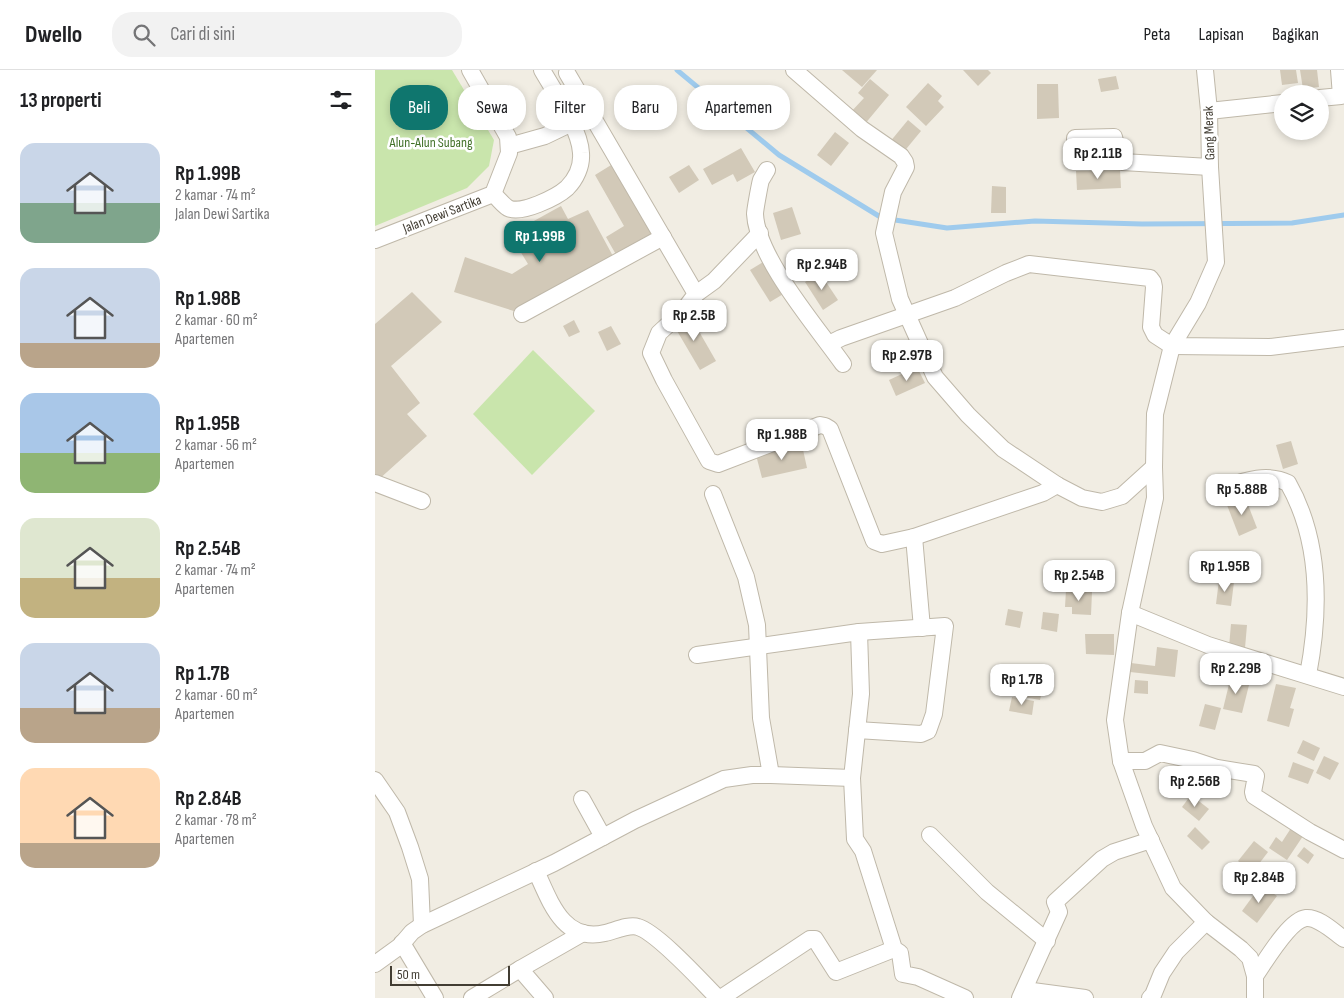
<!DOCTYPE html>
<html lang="id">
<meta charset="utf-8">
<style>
:root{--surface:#fff;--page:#f2f2f2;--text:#202124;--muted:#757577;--line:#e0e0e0;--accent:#0f766e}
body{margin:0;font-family:"Sofia Sans Condensed",sans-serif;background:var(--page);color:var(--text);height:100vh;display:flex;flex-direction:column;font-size:19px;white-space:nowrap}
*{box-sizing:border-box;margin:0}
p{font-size:16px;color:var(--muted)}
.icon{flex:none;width:28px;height:28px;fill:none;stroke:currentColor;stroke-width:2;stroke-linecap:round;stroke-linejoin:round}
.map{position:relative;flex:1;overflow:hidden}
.sheet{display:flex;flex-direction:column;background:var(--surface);width:375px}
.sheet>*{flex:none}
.banner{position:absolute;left:15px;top:15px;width:475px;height:45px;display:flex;gap:10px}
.tools{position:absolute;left:899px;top:15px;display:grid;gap:10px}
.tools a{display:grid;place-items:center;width:55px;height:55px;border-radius:50%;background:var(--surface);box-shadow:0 2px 8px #0003;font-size:25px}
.scale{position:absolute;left:15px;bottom:12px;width:120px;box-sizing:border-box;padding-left:5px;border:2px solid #423d33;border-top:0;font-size:14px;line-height:18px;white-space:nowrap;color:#423d33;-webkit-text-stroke:4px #fff;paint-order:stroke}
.price{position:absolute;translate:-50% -42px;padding:0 11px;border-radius:10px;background:#fff;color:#222;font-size:16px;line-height:32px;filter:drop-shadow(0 1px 2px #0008)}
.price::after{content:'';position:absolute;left:50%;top:30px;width:15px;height:11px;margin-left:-8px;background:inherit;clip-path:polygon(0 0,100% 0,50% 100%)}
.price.selected{background:var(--accent);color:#fff}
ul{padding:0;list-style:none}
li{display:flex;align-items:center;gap:15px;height:125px;padding:0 20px}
li span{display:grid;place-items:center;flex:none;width:140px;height:100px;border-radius:15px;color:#555}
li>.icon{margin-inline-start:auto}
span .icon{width:60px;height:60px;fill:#fffc;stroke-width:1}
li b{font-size:21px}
h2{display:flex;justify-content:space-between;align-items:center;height:60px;padding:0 20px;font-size:21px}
.chip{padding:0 18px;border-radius:20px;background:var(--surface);box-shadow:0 2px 8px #0003;font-size:18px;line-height:45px}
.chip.selected{background:var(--accent);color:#fff}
header{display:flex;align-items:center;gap:30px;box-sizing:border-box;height:70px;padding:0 25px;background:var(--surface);border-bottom:1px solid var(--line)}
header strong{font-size:24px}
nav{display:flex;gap:28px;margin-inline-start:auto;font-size:18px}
.search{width:350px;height:45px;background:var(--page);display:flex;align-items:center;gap:12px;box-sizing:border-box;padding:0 18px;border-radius:20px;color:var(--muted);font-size:19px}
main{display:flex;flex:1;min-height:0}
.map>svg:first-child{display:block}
</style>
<header>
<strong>Dwello</strong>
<div class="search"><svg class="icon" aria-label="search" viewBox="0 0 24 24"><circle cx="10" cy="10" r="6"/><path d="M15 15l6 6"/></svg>Cari di sini</div>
<nav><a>Peta</a><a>Lapisan</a><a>Bagikan</a></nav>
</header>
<main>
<section class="sheet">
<h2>13 properti<svg class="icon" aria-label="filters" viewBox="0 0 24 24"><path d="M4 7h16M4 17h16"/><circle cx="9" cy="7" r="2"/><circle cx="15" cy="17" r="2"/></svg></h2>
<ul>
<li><span style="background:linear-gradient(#c9d6e8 60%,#7fa58c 0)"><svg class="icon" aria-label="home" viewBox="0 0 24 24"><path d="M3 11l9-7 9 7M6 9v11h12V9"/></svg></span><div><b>Rp 1.99B</b><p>2 kamar · 74 m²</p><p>Jalan Dewi Sartika</p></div></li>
<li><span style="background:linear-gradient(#c9d6e8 75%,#b9a48a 0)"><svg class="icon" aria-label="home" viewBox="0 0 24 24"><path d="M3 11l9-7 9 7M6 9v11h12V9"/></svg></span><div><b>Rp 1.98B</b><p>2 kamar · 60 m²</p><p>Apartemen</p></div></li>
<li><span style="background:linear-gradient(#a9c7e8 60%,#8fb573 0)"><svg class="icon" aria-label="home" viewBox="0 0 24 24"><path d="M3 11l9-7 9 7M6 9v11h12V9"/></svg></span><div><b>Rp 1.95B</b><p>2 kamar · 56 m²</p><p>Apartemen</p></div></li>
<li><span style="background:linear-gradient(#dfe7d0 60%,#c2b280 0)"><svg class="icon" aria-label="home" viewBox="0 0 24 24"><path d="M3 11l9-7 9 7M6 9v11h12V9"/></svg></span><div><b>Rp 2.54B</b><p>2 kamar · 74 m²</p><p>Apartemen</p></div></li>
<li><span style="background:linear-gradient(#c9d6e8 65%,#b9a48a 0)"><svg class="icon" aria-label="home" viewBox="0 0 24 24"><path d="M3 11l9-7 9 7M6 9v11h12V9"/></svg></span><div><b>Rp 1.7B</b><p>2 kamar · 60 m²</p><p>Apartemen</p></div></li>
<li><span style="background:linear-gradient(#ffd9b3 75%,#b9a48a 0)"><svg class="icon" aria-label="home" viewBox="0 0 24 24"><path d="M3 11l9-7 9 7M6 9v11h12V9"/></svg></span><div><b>Rp 2.84B</b><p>2 kamar · 78 m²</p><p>Apartemen</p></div></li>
</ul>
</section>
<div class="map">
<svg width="969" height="928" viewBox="0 0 969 928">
<rect width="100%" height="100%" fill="#f1ede3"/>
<g fill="#c9e5ac">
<polygon points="0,0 77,0 119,70 114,96 92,118 0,156"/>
<polygon points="158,280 220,341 157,405 98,344"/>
</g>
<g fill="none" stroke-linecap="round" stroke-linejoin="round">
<polyline stroke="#9fcbed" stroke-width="5" points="302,0 404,85 507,148 572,158 660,151 767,154 917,153 969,145"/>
</g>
<g fill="#d2c9b8">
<polygon points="467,0 502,0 487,17"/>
<polygon points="588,0 613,0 616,3 603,16"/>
<polygon points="905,0 921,0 923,13 907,15"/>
<polygon points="925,0 942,0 944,17 928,19"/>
<polygon points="741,6 744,19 726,22 723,9"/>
<polygon points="495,9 514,25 489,55 475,43 489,28 483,23"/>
<polygon points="553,13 567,26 563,31 569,37 551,56 531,37"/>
<polygon points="662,14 683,14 684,48 662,49"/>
<polygon points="533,50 546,61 527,84 514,73"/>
<polygon points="460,62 474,73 456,96 442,85"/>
<polygon points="366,78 380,102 362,112 358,104 337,115 328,99"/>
<polygon points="241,92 283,165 243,188 231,167 249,156 220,105"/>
<polygon points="314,95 324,110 304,123 294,107"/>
<polygon points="745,100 746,118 702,120 701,101"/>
<polygon points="617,116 631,117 631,143 616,143"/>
<polygon points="186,136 193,149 213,140 239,188 142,242 79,222 90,187 137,204 153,194 142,176 164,165 157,152"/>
<polygon points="417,137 426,164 406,170 398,143"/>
<polygon points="390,191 410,223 395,232 375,200"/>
<polygon points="445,203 463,230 448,240 430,212"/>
<polygon points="37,222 67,252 16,296 45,333 32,344 52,366 2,411 0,409 0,254"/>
<polygon points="314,244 341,291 325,300 298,254"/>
<polygon points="199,250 205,262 194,267 188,256"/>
<polygon points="236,256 246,274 232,281 223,262"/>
<polygon points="542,297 550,313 521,326 514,310"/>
<polygon points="916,371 923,394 908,399 901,375"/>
<polygon points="427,375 432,398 387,408 381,385"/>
<polygon points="870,427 882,458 864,466 852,435"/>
<polygon points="864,483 869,499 857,502 852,486"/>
<polygon points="844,510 859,512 856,536 841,534"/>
<polygon points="691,520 717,522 716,545 697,544 697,537 690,537"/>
<polygon points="633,539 648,542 645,558 630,555"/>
<polygon points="668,542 684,544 682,562 666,559"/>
<polygon points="856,554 872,555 870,578 854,577"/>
<polygon points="710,564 739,564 739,585 711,584"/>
<polygon points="782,577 803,580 800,607 755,602 756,593 780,596"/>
<polygon points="629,606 669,613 665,630 626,623"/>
<polygon points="856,606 875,611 867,643 848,639"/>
<polygon points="760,610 773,611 773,624 759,623"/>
<polygon points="901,614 921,618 915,638 919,639 914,657 892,651"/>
<polygon points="637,627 659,631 657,645 634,641"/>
<polygon points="830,634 846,638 840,660 824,656"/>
<polygon points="928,670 945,678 939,691 922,683"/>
<polygon points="949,686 964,693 955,710 941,703"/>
<polygon points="918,692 939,700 933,714 913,707"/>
<polygon points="816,725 834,739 824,751 807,737"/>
<polygon points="918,755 930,763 912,790 894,778 901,767 907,772"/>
<polygon points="820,757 835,772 827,780 812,766"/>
<polygon points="879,771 893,782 877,803 863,791"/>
<polygon points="929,777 939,785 933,794 922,786"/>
<polygon points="886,815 902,826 882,853 867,841"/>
</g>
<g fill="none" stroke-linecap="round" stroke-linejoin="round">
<g stroke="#bfb8a9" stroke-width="18">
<g id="minor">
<polyline points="419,0 487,59 526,86 530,92 531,97 518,122 509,163 525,229 560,307 593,345 628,379 682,415 707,428 727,432 747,426 779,397"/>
<polyline points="830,0 834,41 835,97 841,192 823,233 797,276 780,344 779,397 780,428 755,543 740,650 746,691 769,756 798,818 831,852 866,879 875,888 880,906 880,928"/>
<polyline points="192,3 321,224 309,240 284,263 276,283 289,310 334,391 343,394 445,355 450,356 455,359 499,471 507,474 539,467 668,423 682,415"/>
<polyline points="945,28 966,26 964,0"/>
<polyline points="834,41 908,33"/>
<polyline points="134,76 170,66 197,53"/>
<polyline points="700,85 700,68 739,67 745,90 747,92 835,97"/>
<path d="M392,100c-2,3 -4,7 -6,10 -1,3 -6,30 -6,34 2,44 62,113 88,150"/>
<path d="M118,124c5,4 10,11 15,14 13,7 49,-11 59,-20 9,-9 15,-22 14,-35 -1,-24 -27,-62 -39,-83"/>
<polyline points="0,170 118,124 134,83 133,67 95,0"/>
<polyline points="321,224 339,211 385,163"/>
<polyline points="147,244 288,167"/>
<polyline points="454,274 466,268 580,228 631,203 654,194 775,208 778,212 779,217 776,257 780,265 797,276 895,277 969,268"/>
<polyline points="0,413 47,431"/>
<path d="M851,417c20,-7 42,-14 62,-4 33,58 32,129 20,192"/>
<polyline points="338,424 371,507 382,555 386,648 396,705"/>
<polyline points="539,467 547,558"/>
<polyline points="755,543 833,575 969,617"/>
<polyline points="484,562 486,624 477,708 480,769 488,781 519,879 525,883 528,904 543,907 590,928"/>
<polyline points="322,585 484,562 570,556 559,644 553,661 546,664 482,660"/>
<polyline points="746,691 770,691 785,683 818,690 842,698 879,704 881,706 878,722 879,726 935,762 969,780"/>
<polyline points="0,710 22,742 35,777 45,809 47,855"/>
<polyline points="207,729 228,767"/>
<polyline points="555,765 612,822 672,871"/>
<path d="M161,801c14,30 27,72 69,62 9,-2 24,-9 33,-6 20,6 64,55 80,71"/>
<polyline points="27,873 60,928"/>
<polyline points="0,894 25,876 37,862 47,855 179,793 260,750 349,709 377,705 396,705 477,708"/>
<polyline points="145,899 170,928"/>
<path d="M880,906c10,-14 34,-56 51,-58 13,-1 28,14 38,21"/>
<polyline points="650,920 710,928"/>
<polyline points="97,928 145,899 208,863"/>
<polyline points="346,928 435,869 440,869 461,902 519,879"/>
<polyline points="645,928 684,842 680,832 727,789 739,782 776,770"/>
<polyline points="775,928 778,925 787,903 801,882 831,852"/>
</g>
</g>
<use href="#minor" stroke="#fff" stroke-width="16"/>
</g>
<g text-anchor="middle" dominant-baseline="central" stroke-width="5" stroke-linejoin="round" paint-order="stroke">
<g font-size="14" fill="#423d33" stroke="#fff">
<text transform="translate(834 63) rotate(-92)">Gang Merak</text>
<text transform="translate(67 144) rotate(-21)">Jalan Dewi Sartika</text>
</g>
<g font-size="14" fill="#427129" stroke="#fff">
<text x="56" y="72">Alun-Alun Subang</text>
</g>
</g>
</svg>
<div class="tools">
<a><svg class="icon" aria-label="layers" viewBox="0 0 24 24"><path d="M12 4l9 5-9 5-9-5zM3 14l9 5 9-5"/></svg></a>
</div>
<div class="scale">50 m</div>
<b class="price" style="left:723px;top:110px">Rp 2.11B</b>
<b class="price selected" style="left:165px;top:193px">Rp 1.99B</b>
<b class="price" style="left:447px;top:221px">Rp 2.94B</b>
<b class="price" style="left:319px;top:272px">Rp 2.5B</b>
<b class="price" style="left:532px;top:312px">Rp 2.97B</b>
<b class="price" style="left:407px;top:391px">Rp 1.98B</b>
<b class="price" style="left:867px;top:446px">Rp 5.88B</b>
<b class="price" style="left:850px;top:523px">Rp 1.95B</b>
<b class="price" style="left:704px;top:532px">Rp 2.54B</b>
<b class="price" style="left:861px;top:625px">Rp 2.29B</b>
<b class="price" style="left:647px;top:636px">Rp 1.7B</b>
<b class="price" style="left:820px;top:738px">Rp 2.56B</b>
<b class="price" style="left:884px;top:834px">Rp 2.84B</b>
<div class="banner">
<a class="chip selected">Beli</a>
<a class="chip">Sewa</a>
<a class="chip">Filter</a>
<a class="chip">Baru</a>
<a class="chip">Apartemen</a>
</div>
</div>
</main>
